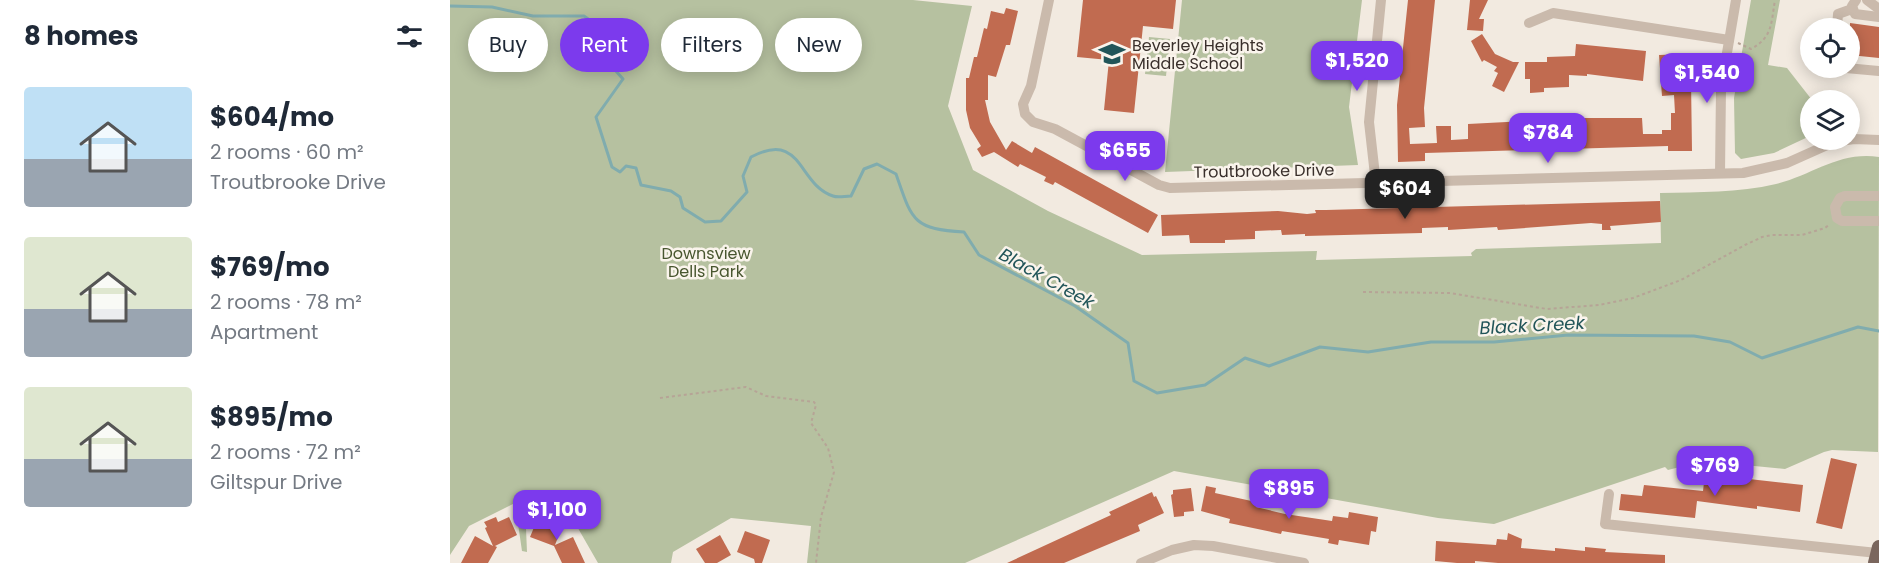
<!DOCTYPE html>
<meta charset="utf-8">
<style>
:root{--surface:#fff;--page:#f2f2f3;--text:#1f2937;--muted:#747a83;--accent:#7c3aed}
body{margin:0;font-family:Poppins,sans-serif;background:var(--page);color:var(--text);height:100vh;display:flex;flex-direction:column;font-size:22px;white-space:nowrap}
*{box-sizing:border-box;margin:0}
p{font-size:20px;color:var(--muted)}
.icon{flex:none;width:33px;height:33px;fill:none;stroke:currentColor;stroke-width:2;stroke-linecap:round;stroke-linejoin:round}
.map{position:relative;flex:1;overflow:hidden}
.side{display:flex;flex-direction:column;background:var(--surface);width:450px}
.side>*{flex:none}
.top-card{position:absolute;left:18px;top:18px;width:570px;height:54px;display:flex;gap:12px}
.buttons{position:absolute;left:1350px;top:18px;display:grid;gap:12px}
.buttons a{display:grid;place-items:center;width:60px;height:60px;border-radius:50%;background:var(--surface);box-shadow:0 3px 15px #0003;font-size:30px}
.price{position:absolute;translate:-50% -51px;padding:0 14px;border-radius:12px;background:var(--accent);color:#fff;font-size:20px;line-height:39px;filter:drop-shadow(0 2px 3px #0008)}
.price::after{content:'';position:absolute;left:50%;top:36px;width:18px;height:14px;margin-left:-9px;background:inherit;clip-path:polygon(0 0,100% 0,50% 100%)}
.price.active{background:#222;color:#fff}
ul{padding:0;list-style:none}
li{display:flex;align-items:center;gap:18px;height:150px;padding:0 24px}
li span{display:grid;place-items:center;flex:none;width:168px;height:120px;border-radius:6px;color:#555}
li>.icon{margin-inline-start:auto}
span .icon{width:72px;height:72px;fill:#fffc;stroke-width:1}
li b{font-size:26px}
h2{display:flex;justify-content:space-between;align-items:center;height:72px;padding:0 24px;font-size:26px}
.tag{padding:0 21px;border-radius:27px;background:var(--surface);box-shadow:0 3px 15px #0003;font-size:21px;line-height:54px}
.tag.active{background:var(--accent);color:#fff}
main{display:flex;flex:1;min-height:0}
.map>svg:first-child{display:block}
</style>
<main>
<section class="side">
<h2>8 homes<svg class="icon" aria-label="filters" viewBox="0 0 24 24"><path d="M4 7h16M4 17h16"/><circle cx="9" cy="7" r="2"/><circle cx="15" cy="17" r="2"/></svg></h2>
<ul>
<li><span style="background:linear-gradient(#bfe0f5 60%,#9aa5b1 0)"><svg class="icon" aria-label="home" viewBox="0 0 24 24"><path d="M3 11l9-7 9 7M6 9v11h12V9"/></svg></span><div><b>$604/mo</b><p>2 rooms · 60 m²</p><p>Troutbrooke Drive</p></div></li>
<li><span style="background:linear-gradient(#dfe7d0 60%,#9aa5b1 0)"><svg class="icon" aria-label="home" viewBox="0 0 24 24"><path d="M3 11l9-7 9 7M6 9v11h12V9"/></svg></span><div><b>$769/mo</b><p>2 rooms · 78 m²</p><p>Apartment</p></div></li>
<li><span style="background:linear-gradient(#dfe7d0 60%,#9aa5b1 0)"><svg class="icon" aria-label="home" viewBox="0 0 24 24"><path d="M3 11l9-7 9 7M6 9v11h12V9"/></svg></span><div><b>$895/mo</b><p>2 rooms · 72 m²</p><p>Giltspur Drive</p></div></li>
</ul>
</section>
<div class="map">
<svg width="1429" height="563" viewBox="0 0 1429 563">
<rect width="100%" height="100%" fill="#f2eae0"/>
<g fill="#b6c1a0">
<path d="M0,0h463l59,6 -24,100 25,64 75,41 94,44 175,-4 -1,9 156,-4 -1,-3 5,-4 185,-6 -1,-50c39,-1 78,0 116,-9 37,-9 63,-33 103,-27l-1,295 -46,-2 -8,2 -39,17 -82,-8 -35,9 -3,-3 -171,57 -56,-6 -264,-47 -209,92h-158l4,-37 -80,-8 -58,34 -2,11h-73l-23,-40 -50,-19 2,48 -5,-1 -7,-48 -46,23 -19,29z"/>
<polygon points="732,0 912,0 899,107 908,165 715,172"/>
<polygon points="1301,0 1330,0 1318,65 1337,68 1362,100 1360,136 1324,153 1291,159 1285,153 1284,98"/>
<polygon points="699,37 720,39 716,76 695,74"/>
</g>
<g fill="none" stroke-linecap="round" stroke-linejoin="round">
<path stroke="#80acae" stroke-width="3" d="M0,6l42,1 41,9h51l14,10 1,26 24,27 -27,38 16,50 8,5 6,-6 10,2 5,17 30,6 9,6 3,11 22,14 16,-1 26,-29 -4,-16 8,-19c52,-27 46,27 82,39 5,2 12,0 18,0l13,-27 13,-5 19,10c16,46 16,55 68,58l15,23 96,51 53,37 6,38 23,12 48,-8 40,-27 24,8 51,-19 48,5 63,-10h63l74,-7 126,1 36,6 32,16 96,-31 21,4"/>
</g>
<g fill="#c16b50">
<polygon points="633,0 726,0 723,29 693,26 684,113 654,110 659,60 627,57"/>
<polygon points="958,0 985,0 974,108 975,127 959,128 960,144 987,143 986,126 1001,126 1001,140 1018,139 1018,124 1113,119 1113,118 1192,118 1193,134 1212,134 1212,130 1221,130 1221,113 1225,113 1224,95 1212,96 1209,55 1238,54 1239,80 1241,80 1242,151 1218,151 1218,146 1009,152 975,153 975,161 948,162 947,105"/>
<polygon points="1020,0 1038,0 1029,19 1034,19 1033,31 1017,30"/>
<polygon points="556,8 568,11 560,45 556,45 546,77 538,75 538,100 535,100 540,122 556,150 562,141 582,153 585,147 708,215 698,233 605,182 603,185 594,181 596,177 570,164 568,167 544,152 532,157 527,149 531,146 520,128 516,110 516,78 519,78 524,57 527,57 534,28 537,29 541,11 554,14"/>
<polygon points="1400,23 1429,27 1429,58 1400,55"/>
<polygon points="1032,34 1045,54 1063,62 1069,62 1054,92 1042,86 1048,73 1044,71 1047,67 1034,60 1032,62 1021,41"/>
<polygon points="1126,44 1196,51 1193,81 1137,74 1137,76 1119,75 1119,87 1094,88 1094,92 1080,93 1080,79 1075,79 1075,62 1097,62 1097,57 1125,56"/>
<polygon points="1210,201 1211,222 1160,226 1161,230 1152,230 1152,224 1141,223 1048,230 1047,227 998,230 998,227 972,228 972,233 855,236 855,234 832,235 831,230 805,231 805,239 775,240 775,243 740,243 739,235 712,236 711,215 828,211 857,214 866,213 865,210 876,210"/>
<polygon points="1381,458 1407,464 1392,529 1366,523"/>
<polygon points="1255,474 1353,485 1350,512 1307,506 1307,509 1247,501 1245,518 1169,510 1171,494 1192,496 1194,485 1253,491"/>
<polygon points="756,486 766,488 765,493 806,502 806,507 835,514 882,521 883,516 898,518 899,512 928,517 926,532 921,531 919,545 889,540 888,545 878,543 879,539 832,531 831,534 779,523 780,519 751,511"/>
<polygon points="741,488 744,511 734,512 734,516 724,517 721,495 723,494 723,490"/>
<polygon points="702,492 704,497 706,496 714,513 688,525 690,531 614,563 557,563 661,515 659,512"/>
<polygon points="85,516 112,527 105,545 123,537 135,563 112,563 104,546 80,537 85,525 82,524"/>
<polygon points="46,517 48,522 59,517 67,535 45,546 47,547 38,563 11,563 25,536 43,546 35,528 37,527 34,522"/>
<polygon points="295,531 320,540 312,563 305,563 304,559 287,552"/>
<polygon points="1058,533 1072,539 1071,548 1105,551 1105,548 1135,551 1135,547 1156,549 1155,552 1215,555 1215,563 1048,563 1025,561 1025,563 1007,563 985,561 986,541 1046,545 1047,539 1057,540"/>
<polygon points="270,535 281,555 267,563 255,563 246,549"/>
</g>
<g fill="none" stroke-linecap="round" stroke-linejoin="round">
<g stroke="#b6a496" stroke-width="2" stroke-dasharray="3 3" stroke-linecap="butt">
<path d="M1288,43l13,6c22,-12 20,-26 24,-49"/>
<polyline points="913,292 1000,293 1097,309 1149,305 1183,298 1231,280 1295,245 1312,237 1322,235 1352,235 1375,228 1380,224"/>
<polyline points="210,398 296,387 316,396 364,402 366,405 361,423 378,448 384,472 371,517 366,563"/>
</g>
<g stroke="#cabaac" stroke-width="10">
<polyline points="599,0 581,86 573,104 575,114 583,122 605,129 709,185 720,188 1293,173 1337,163 1384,142 1404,139 1429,140"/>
<polyline points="1406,0 1402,6 1405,14 1429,17"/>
<polyline points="1417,0 1429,9"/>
<polyline points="1079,23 1103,13 1279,40"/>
<polyline points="1387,28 1388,14 1402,9"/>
<polyline points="1396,68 1429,71"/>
<polyline points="1270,173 1271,88 1286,0"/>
<polyline points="926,184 919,122 931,0"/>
<polyline points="1429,196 1395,196 1390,198 1385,207 1387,218 1392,221 1429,221"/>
<polyline points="1159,494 1155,524 1427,553"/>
<polyline points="691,563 722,550 744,545 763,546 854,563"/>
</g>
<polyline stroke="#7a665d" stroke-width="14" points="1425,563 1429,547"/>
</g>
<defs>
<g id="school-bare" transform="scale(2.07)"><path d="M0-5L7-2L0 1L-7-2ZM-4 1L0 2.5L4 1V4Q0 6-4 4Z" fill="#225559" stroke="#faf4ec" stroke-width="2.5" paint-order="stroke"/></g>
</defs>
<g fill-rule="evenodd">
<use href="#school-bare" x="662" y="54"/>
</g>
<g text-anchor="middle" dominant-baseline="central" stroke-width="5" stroke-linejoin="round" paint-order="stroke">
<g font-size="16" fill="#392f2b" stroke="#faf4ec" text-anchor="start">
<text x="682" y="45">Beverley Heights<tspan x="682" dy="18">Middle School</tspan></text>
</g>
<g font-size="16" fill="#392f2b" stroke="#faf4ec">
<text transform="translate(814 171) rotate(-1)">Troutbrooke Drive</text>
</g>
<g font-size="16" fill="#48562f" stroke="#faf4ec">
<text x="256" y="253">Downsview<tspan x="256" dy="18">Dells Park</tspan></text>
</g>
<g font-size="18" font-style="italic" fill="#225559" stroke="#faf4ec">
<text transform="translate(597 278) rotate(29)">Black Creek</text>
<text transform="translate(1082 325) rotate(-3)">Black Creek</text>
</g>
</g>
</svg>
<div class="buttons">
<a><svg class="icon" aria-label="locate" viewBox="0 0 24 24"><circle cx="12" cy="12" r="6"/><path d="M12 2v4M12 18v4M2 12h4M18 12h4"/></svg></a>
<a><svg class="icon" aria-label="layers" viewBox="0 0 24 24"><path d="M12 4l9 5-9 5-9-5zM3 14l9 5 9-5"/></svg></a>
</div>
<b class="price" style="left:907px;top:92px">$1,520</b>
<b class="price" style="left:1257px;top:104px">$1,540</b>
<b class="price" style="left:1098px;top:164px">$784</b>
<b class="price" style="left:675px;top:182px">$655</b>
<b class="price active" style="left:955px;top:220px">$604</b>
<b class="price" style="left:1265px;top:497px">$769</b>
<b class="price" style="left:839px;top:520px">$895</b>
<b class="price" style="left:107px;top:541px">$1,100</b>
<div class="top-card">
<a class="tag">Buy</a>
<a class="tag active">Rent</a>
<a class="tag">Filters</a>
<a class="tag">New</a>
</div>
</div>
</main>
